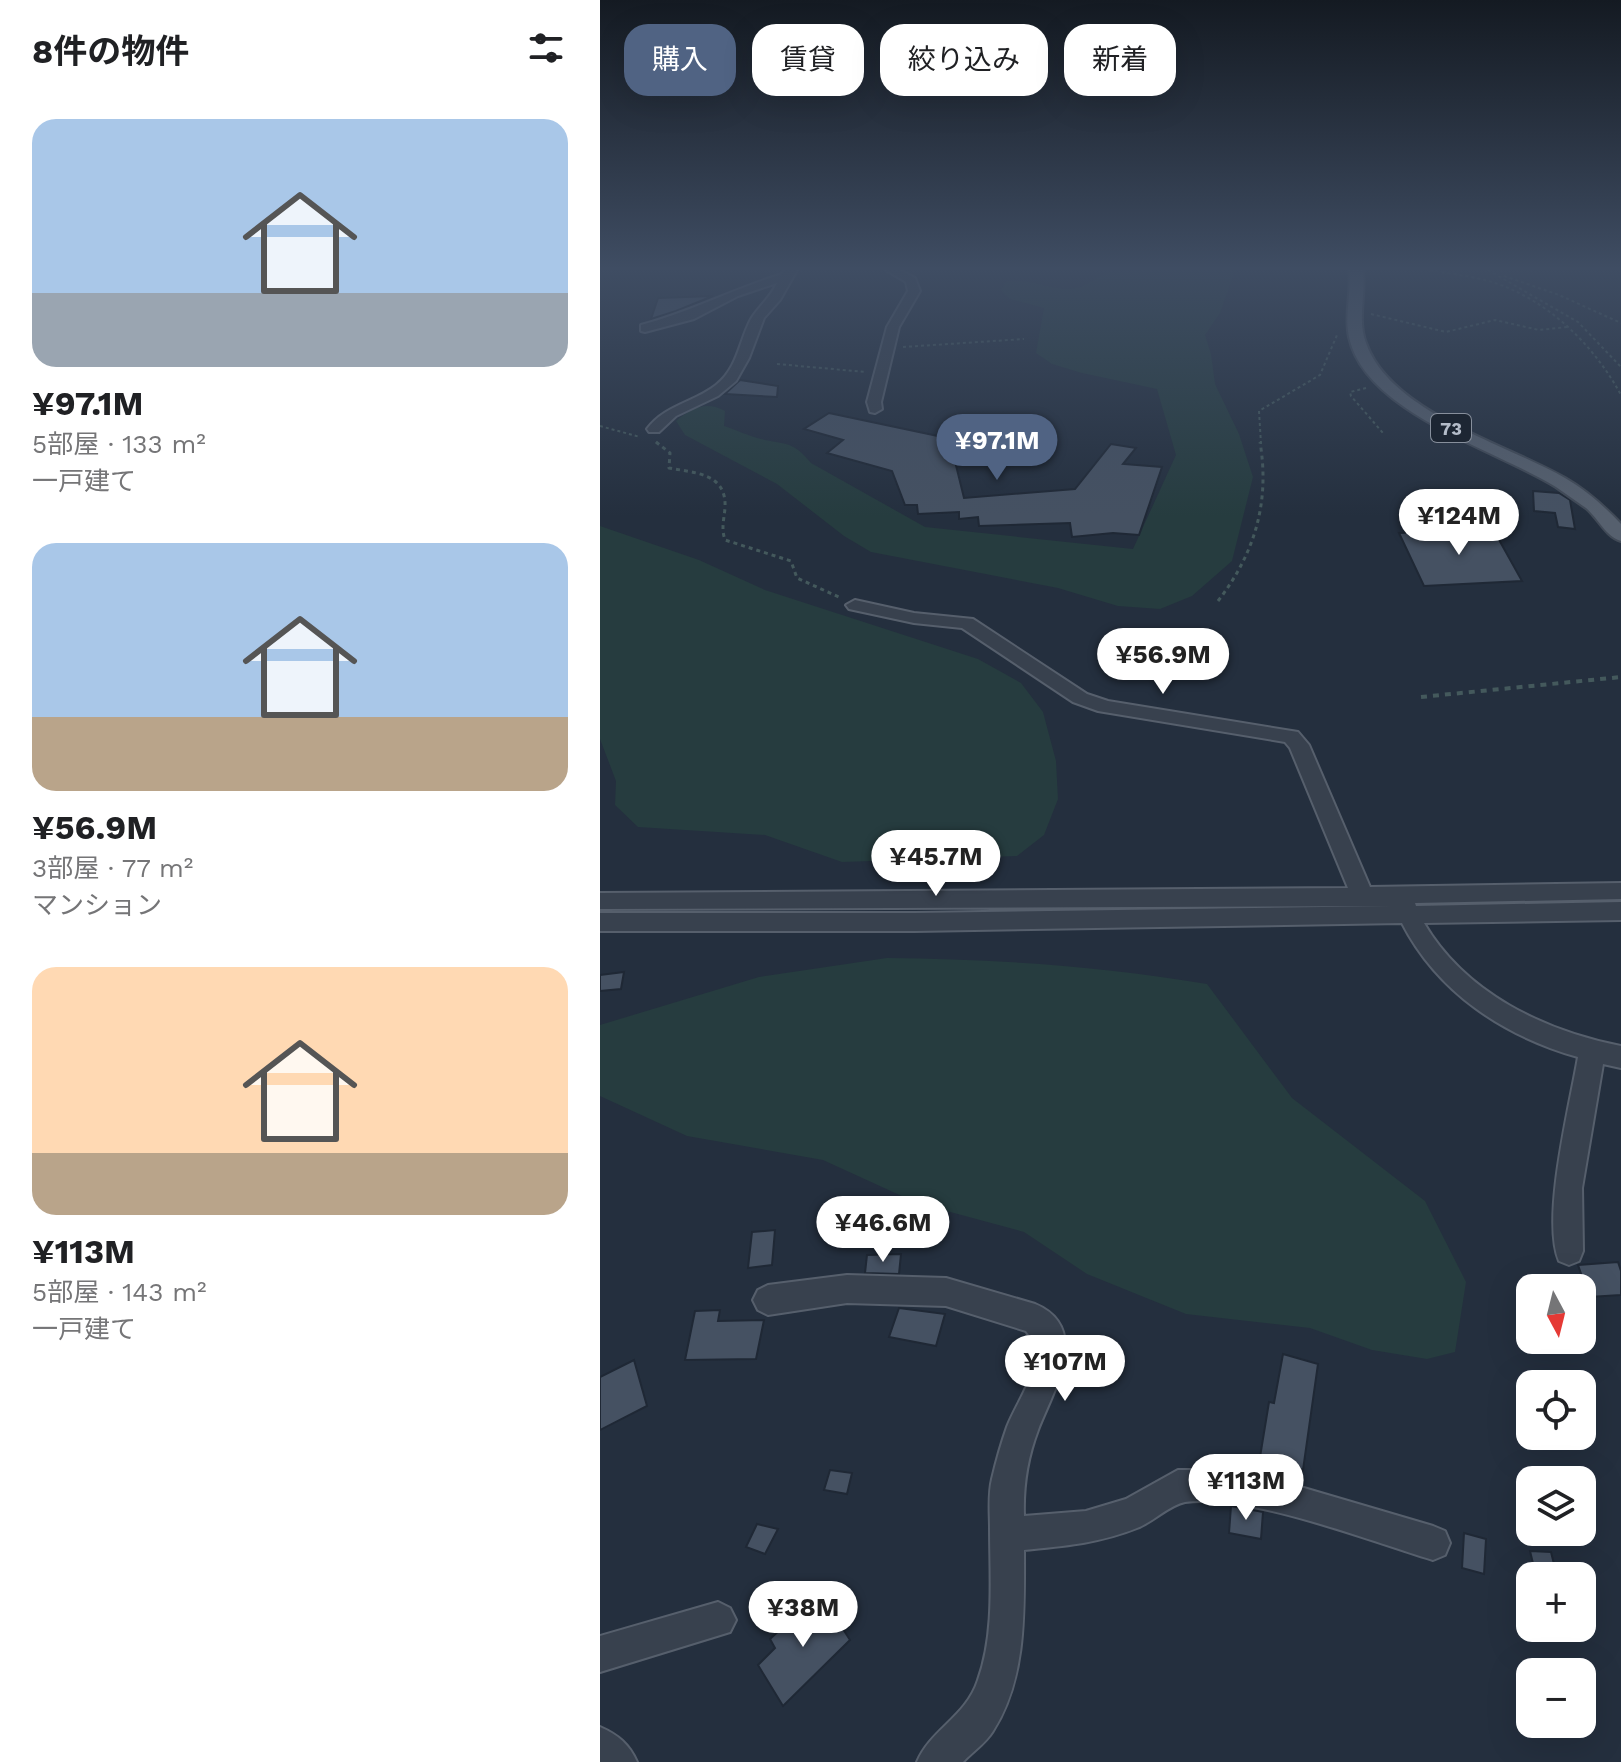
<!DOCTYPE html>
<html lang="ja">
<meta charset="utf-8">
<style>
:root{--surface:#fff;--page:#f2f2f2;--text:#202124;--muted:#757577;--accent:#506383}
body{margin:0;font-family:"Work Sans","Noto Sans JP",sans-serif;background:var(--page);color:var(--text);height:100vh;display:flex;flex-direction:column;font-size:30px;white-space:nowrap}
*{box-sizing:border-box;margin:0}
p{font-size:26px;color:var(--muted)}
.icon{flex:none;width:44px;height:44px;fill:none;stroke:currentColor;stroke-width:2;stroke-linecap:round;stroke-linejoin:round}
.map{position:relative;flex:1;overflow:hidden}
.drawer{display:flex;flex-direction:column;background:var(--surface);width:600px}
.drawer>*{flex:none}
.top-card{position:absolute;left:24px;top:24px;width:760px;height:72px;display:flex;gap:16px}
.needle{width:52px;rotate:173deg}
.tools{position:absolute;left:916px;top:1274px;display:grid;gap:16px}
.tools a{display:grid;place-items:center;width:80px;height:80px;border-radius:16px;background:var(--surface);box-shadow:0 8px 32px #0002;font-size:40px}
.price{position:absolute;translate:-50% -68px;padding:0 18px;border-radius:28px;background:#fff;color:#222;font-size:26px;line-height:52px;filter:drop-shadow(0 2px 4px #0008)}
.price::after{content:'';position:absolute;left:50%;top:48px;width:24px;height:18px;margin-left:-12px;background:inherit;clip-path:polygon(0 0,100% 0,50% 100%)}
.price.active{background:var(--accent);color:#fff}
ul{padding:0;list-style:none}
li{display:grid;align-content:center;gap:16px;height:424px;padding:0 32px}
li span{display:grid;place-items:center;height:248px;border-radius:24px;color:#555}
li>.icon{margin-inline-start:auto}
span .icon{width:144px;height:144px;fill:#fffc;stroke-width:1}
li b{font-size:34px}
h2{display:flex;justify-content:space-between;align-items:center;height:96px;padding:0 32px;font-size:34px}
.tag{padding:0 28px;border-radius:24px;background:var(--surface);box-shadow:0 8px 32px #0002;font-size:28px;line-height:72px}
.tag.active{background:var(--accent);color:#fff}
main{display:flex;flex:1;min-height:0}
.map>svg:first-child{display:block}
</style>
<main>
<section class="drawer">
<h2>8件の物件<svg class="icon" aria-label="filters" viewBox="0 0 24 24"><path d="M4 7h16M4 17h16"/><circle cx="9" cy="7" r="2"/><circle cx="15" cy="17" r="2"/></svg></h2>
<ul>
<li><span style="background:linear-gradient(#a9c7e8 70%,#9aa5b1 0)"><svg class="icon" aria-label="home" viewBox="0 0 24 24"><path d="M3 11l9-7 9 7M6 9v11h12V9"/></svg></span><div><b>¥97.1M</b><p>5部屋 · 133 m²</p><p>一戸建て</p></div></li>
<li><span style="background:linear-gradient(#a9c7e8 70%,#b9a48a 0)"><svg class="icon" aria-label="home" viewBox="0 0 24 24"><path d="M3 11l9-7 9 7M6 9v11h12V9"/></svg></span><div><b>¥56.9M</b><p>3部屋 · 77 m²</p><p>マンション</p></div></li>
<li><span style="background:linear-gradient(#ffd9b3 75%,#b9a48a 0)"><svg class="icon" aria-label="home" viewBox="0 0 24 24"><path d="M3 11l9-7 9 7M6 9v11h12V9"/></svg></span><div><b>¥113M</b><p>5部屋 · 143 m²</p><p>一戸建て</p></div></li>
</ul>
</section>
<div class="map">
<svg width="1021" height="1762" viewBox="0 0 1021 1762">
<rect width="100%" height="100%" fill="#242f3e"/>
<g fill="#263c3f">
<path d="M542,270h93l-15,43 -15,22 6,19 4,30 24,50 14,43 -21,84 -40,35 -32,13 -42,-3 -60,-18 -187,-36 -27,-16 -67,-52 -92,-49 -9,-14c14,-12 30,-21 49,-10l-1,15c12,4 25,10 37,13 26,6 32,2 50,24l114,64 208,22 43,-94 -19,-66 -75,-16 -30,-9 -16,-11 8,-45 -34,-9 -9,-9 5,-9c22,-3 41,8 63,8 15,0 22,-9 35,-15 11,-5 26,-1 38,-4z"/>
<polygon points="0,526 99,560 165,590 378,659 421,683 443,712 456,761 458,799 444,835 417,856 242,862 165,835 38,827 15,805 16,781 0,739"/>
<path d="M287,958c108,1 213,8 320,26l85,114 133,103 41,81 -11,70 -28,7 -55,-9 -62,-22 -124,-14 -99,-40 -63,-42 -107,-29 -94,-43 -136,-24 -87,-40v-71l159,-48z"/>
</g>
<g fill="#455162" stroke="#1f2835" stroke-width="2">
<polygon points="113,296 76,311 51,319 58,298"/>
<polygon points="140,380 178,386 177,397 125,394"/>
<polygon points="229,413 352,439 344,450 352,449 364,498 475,489 511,444 536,448 523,464 562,467 539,535 513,533 472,537 470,523 379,526 378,517 359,519 359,512 318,514 317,505 305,505 292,471 227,453 243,440 204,429"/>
<polygon points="933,491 959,493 970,500 975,529 958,527 955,513 934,511"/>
<polygon points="893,529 922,581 824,586 799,533"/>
<polygon points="24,972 21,989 0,991 0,975"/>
<polygon points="175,1230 172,1265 148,1268 152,1232"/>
<polygon points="301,1254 299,1274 265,1273 267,1255"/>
<polygon points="1018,1262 1021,1271 1021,1295 989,1297 978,1265"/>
<polygon points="299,1308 345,1314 336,1346 289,1337"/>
<polygon points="120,1310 118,1321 164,1320 156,1359 85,1360 95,1311"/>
<polygon points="683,1354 718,1364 703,1470 660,1457 669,1402 674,1403"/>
<polygon points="34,1360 47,1406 0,1430 0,1377"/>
<polygon points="230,1470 252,1473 247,1494 224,1490"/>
<polygon points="631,1506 663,1512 661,1539 629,1533"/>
<polygon points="157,1524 178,1529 165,1554 146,1547"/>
<polygon points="864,1533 886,1539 884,1574 862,1568"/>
<polygon points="930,1551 951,1552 957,1576 936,1576"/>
<polygon points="220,1593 250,1640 183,1706 158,1665 175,1648 170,1639"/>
</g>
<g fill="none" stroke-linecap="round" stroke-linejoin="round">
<g stroke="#565f6c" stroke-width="4">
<g id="minor">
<path d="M185,270h12l-17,30 -16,18 -15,40 -13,23 -18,15 -42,20 -17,16h-10l-2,-3c18,-24 46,-26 69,-44 22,-17 23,-44 35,-66 8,-13 19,-21 26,-36l-39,13 -44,23 -49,13 -4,-1v-6c49,-13 92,-36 141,-51z"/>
<polygon points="286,270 300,270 315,278 320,291 299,327 281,402 282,409 275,413 270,412 267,402 287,327 308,291 306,282"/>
<path d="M255,600l59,13 59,6 114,75 21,7 190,31 11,13 61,142 251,-4v16l-206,4 1,3 205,-4v18l-197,3c41,70 120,108 197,123v22l-18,-4 -21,124 1,63 -4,10 -10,4 -10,-4c-18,-43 11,-156 19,-204 -74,-21 -140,-64 -176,-134l-487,8h-315v-18h315l479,-7 -794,3v-16l748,-5 -58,-140 -5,-6 -187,-31 -25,-9 -111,-74 -48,-5 -65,-14 -3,-4z"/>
<path d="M247,1275l99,3 89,26c58,24 17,89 3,126 -11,29 -15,56 -14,86l62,-5 40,-12 52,-29h23l44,4 52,12 136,40 12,5 5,12 -5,12 -12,5c-63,-19 -186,-67 -248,-58 -16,3 -32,20 -48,26 -37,15 -73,18 -113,22 0,59 3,128 -31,181 -7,12 -21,21 -30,31h-46c14,-33 49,-45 61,-82 17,-47 12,-103 12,-152 0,-15 -2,-33 2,-49 4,-17 9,-35 15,-52 11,-29 43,-67 19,-96l-80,-25 -99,-3 -79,12 -10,-5 -5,-10 5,-10 10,-5z"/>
<polygon points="118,1602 130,1608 136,1620 130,1632 0,1672 0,1636"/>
<path d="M0,1727c18,8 29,17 37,35h-37z"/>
</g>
</g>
<g stroke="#414a57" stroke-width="4">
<path id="major" d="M749,270h14c3,24 -6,50 3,73 24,69 140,101 199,135 21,12 39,28 56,46v17c-15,-4 -23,-23 -35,-33 -10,-7 -20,-14 -30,-21 -59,-37 -191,-74 -207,-150 -5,-22 3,-45 0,-67z"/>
</g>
<g stroke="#44595c" stroke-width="2" stroke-dasharray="3 3" stroke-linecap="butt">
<path d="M830,270c20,4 42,6 62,12 55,17 102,63 129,113"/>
<polyline points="888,270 978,322 1021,367"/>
<polyline points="904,276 959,295 1021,323"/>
<polyline points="771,314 846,332 895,320 939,330 967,327"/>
<polyline points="303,347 424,339"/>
<polyline points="177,364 266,372"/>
<polyline points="766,388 750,392 751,396 783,433"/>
<polyline points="0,426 40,437"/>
<polyline points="56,442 58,444"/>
<polyline points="661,444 659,411 720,375 737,335"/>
</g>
<g stroke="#44595c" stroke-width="3" stroke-dasharray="4 4" stroke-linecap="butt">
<path d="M56,442l14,11 -1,15c26,5 58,5 56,40 -1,12 -4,20 0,32l66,21 6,17 44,20"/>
<path d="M618,601c37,-48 52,-99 42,-159"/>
</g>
<polyline stroke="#44595c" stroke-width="4" stroke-dasharray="6 6" stroke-linecap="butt" points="821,697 1021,677"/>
<use href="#minor" fill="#38414e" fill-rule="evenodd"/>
<use href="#major" fill="#56606e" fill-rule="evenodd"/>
</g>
<linearGradient id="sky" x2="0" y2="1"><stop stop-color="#141a22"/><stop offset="0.52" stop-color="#3f4d63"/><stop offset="1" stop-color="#3f4d63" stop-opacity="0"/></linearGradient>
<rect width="1021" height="516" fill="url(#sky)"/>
<g text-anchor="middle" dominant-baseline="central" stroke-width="6" stroke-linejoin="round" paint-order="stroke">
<rect fill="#1d2633" stroke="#878f9c" stroke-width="2" x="831" y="414" width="40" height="28" rx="6"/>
<g font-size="18" font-weight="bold" fill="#b4bcc9">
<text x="851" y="428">73</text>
</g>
</g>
</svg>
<div class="tools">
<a><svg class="needle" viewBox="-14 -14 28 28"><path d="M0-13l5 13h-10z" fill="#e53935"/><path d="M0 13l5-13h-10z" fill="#757577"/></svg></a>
<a><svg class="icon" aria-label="locate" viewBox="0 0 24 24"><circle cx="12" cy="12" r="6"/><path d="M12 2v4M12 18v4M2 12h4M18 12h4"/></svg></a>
<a><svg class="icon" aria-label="layers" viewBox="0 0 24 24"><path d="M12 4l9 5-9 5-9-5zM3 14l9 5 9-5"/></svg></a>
<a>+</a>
<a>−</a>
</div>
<b class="price active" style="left:397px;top:482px">¥97.1M</b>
<b class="price" style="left:859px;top:557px">¥124M</b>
<b class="price" style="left:563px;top:696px">¥56.9M</b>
<b class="price" style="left:336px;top:898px">¥45.7M</b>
<b class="price" style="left:283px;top:1264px">¥46.6M</b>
<b class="price" style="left:465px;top:1403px">¥107M</b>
<b class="price" style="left:646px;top:1522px">¥113M</b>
<b class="price" style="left:203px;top:1649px">¥38M</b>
<div class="top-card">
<a class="tag active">購入</a>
<a class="tag">賃貸</a>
<a class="tag">絞り込み</a>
<a class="tag">新着</a>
</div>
</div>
</main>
